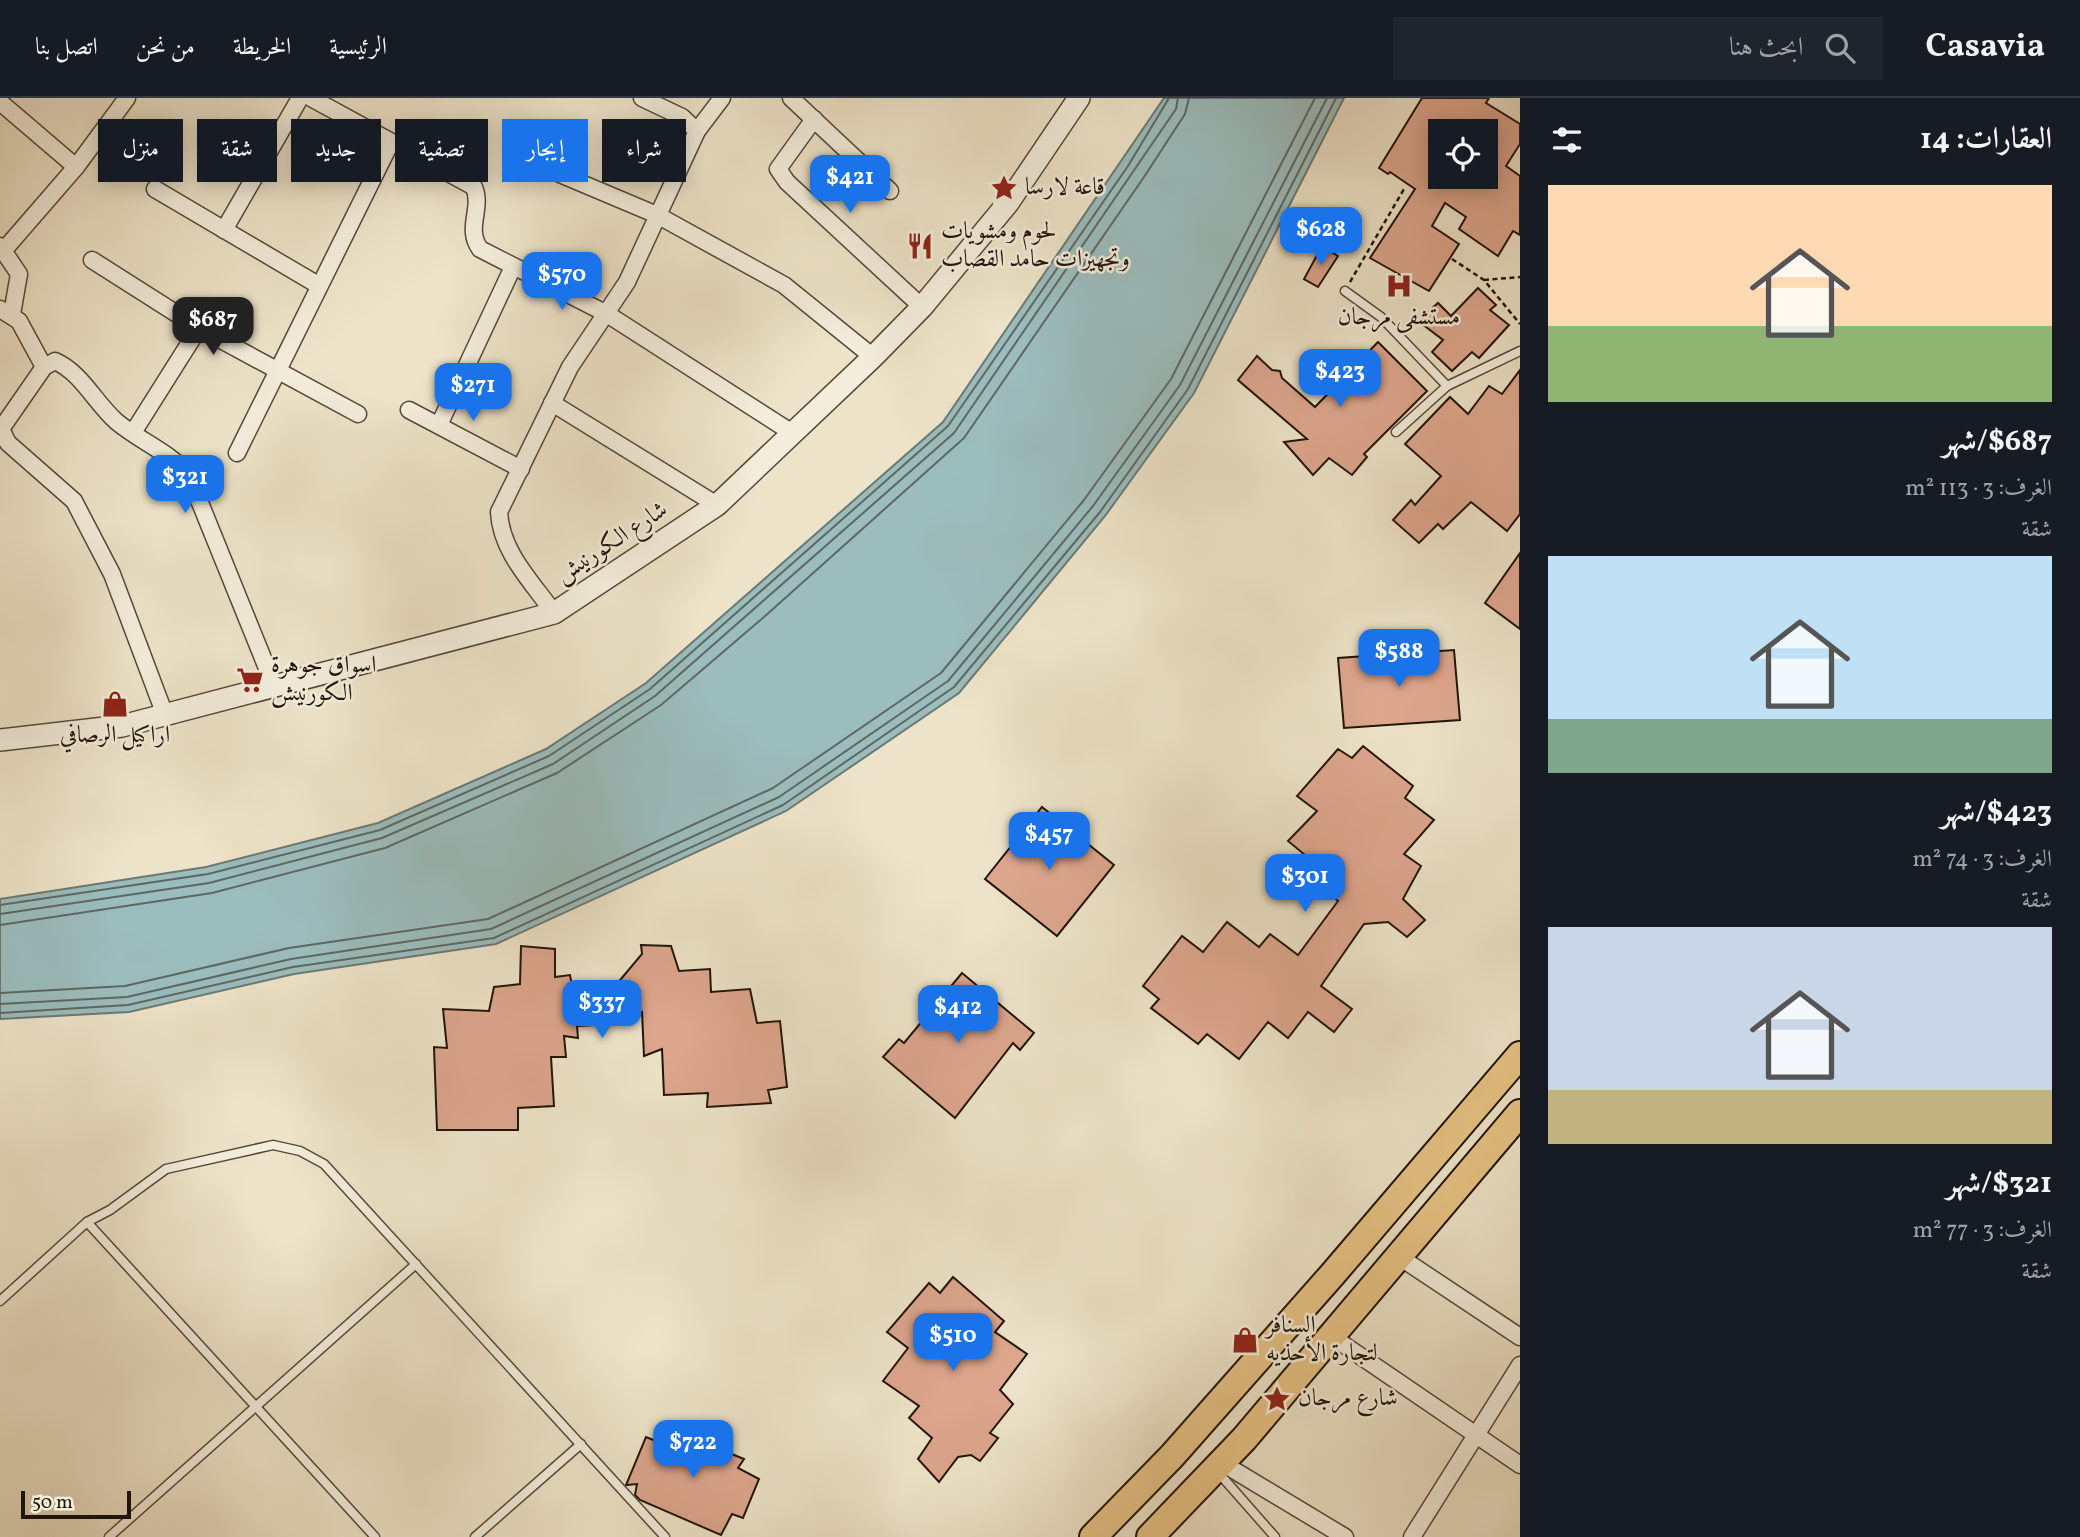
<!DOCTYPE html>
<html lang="ar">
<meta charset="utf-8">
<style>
:root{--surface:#171b24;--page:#20242c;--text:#f1f3f6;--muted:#9ea1a6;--line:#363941;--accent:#1a73e8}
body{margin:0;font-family:Vollkorn,Amiri,serif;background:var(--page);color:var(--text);direction:rtl;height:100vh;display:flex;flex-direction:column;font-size:26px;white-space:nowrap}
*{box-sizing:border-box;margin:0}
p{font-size:23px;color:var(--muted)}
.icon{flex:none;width:38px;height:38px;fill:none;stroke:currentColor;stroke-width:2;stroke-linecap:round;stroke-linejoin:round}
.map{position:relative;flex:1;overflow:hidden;direction:ltr}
.details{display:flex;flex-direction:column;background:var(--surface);width:560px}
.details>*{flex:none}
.guide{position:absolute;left:21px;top:21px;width:665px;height:63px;direction:rtl;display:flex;gap:14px}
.controls{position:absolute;left:1428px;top:21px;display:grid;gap:14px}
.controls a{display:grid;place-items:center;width:70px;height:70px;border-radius:0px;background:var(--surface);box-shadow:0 4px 18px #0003;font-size:35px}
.scale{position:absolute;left:21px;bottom:18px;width:110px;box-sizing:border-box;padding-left:7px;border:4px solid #221409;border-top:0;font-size:19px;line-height:24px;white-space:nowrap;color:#221409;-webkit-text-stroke:5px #f3eddb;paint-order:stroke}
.price{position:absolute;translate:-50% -60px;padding:0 16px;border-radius:14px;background:var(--accent);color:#fff;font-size:23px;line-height:46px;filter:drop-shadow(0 2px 4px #0008)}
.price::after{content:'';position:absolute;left:50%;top:42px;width:21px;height:16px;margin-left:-10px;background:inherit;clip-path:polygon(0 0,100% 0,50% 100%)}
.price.selected{background:#222;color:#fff}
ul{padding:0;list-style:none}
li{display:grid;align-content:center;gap:14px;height:371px;padding:0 28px}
li span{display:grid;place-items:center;height:217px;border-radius:0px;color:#555}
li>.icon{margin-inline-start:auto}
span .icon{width:126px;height:126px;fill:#fffc;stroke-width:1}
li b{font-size:30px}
h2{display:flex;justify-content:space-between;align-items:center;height:84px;padding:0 28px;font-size:30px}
.tag{padding:0 24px;border-radius:0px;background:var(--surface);box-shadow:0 4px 18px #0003;font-size:24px;line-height:63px}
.tag.selected{background:var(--accent);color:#fff}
header{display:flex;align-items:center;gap:42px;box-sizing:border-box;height:98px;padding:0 35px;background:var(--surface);border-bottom:2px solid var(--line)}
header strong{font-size:33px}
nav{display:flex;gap:38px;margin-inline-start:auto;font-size:24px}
.search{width:490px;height:63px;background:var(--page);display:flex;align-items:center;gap:18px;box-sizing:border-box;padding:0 24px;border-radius:0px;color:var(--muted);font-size:26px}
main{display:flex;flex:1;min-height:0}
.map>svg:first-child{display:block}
</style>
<header>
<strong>Casavia</strong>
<div class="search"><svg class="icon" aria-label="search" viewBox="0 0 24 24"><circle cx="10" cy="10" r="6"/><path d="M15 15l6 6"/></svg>ابحث هنا</div>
<nav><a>الرئيسية</a><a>الخريطة</a><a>من نحن</a><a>اتصل بنا</a></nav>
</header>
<main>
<section class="details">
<h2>العقارات: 14<svg class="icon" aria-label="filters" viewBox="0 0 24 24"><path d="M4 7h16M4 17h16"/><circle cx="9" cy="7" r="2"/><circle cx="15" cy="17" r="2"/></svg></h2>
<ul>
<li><span style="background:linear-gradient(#ffd9b3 65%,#8fb573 0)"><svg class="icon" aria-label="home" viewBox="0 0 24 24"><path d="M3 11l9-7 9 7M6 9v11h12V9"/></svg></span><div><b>$687/شهر</b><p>الغرف: 3 · 113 m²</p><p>شقة</p></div></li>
<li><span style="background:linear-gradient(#bfe0f5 75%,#7fa58c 0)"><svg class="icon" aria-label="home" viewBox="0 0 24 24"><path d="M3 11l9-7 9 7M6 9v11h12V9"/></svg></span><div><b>$423/شهر</b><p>الغرف: 3 · 74 m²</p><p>شقة</p></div></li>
<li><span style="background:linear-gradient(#c9d6e8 75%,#c2b280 0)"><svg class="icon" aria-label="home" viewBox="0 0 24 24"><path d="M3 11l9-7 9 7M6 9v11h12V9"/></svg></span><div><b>$321/شهر</b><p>الغرف: 3 · 77 m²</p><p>شقة</p></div></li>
</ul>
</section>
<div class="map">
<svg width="1520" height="1439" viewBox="0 0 1520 1439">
<rect width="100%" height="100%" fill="#ede3c8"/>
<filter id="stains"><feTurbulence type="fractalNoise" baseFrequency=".00286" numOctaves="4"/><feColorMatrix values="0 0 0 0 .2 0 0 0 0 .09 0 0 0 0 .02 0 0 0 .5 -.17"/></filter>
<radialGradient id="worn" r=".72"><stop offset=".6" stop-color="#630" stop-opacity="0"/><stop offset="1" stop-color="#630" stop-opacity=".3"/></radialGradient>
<polygon fill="#9bbdbd" stroke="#6b7975" stroke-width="2" points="1164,0 1344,0 1194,295 1105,418 959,595 786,713 496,846 294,876 129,914 0,921 0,801 206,769 378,725 546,651 646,585 943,324"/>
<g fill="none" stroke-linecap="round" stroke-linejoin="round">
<g stroke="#5e6863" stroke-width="2">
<polyline points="0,807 208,776 380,732 549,658 650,591 948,328 1128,68 1169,0"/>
<polyline points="0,816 209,785 382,740 553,666 655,598 954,335 1176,11 1178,0"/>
<polyline points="0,827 212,795 385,750 557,675 661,607 764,519 964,340 1144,79 1185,16 1189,0"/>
<polyline points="0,895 125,888 289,850 488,821 773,690 941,575 1084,402 1171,281 1315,0"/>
<polyline points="0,906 127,899 291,861 491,831 779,699 948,583 1093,408 1180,287 1327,0"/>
<polyline points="0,915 128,907 293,869 494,840 783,707 954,589 1100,414 1188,291 1336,0"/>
</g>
</g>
<g fill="#dda68d" stroke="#221409" stroke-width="2" fill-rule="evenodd">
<path d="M1422,0h67l-3,5 34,21v20l-14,22 14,10v59l-7,-4 -15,25 -39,-27 7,-12 -21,-14 -13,23 27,18 -30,47 -59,-33 45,-69 -25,-17 -2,2 -9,-6zM1440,33h46v46h-46z"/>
<polygon points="1322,148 1338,158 1318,189 1304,181"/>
<polygon points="1478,190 1496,207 1490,212 1509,227 1479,260 1472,254 1452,273 1432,254 1443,242 1418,223 1438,205 1451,218"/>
<polygon points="1378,244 1427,293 1364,356 1367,359 1352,377 1329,360 1313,377 1284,344 1307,341 1238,282 1257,258 1272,272 1280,273 1282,280 1315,309"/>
<polygon points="1520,272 1520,416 1507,433 1471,404 1443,431 1438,426 1419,445 1393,422 1411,402 1415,407 1441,378 1405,346 1450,299 1468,316 1489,288 1502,296"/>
<polygon points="1520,455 1520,531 1485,505"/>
<polygon points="1454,552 1460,622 1344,630 1338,560"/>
<polygon points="1363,648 1413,688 1405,700 1434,722 1404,756 1421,768 1403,801 1425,822 1407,839 1388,824 1364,826 1321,888 1352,911 1334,934 1308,914 1288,940 1268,924 1239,961 1207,936 1198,946 1151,910 1159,901 1143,888 1182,838 1203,854 1227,824 1259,849 1270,836 1298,857 1338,803 1312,780 1322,771 1288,743 1317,713 1297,698 1338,651 1352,660"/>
<polygon points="1042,709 1114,767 1057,838 985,781"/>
<polygon points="641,847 671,848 679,873 710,871 711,894 750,891 757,925 780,923 787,989 768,992 771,1005 707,1009 708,995 664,997 662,951 644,958 642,914 594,920 595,927 577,928 578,940 564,938 566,959 551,959 554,1008 518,1010 518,1032 437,1032 434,949 447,950 443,911 489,913 494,889 520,886 521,848 555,851 555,879 570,877 573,893 616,887 642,856"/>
<polygon points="962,875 1034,935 1020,952 1013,945 955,1020 883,959 899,941 904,945"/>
<polygon points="953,1179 1004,1223 995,1234 1027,1256 1000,1292 1013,1306 990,1335 998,1340 980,1363 971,1357 958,1359 939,1384 918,1361 932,1340 909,1320 919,1308 883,1283 908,1250 887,1234 929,1185 940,1195"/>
<polygon points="695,1330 723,1341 717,1350 744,1361 738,1370 759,1381 743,1420 732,1416 721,1437 640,1402 635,1397 637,1386 626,1387 646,1339 666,1347 672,1339 690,1344"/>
</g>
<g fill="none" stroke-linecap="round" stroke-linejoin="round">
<g stroke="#554839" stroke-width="11">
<g id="service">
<polyline points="1345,193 1381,219 1447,288"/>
<polyline points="1396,334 1447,288 1520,253"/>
<polyline points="87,1124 375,1439"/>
<polyline points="0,1203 87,1124 110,1112 166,1071 273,1047 300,1053 324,1066 665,1439"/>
<polyline points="1217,1373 1275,1439"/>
<polyline points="109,1439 416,1166"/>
<polyline points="475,1439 581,1346"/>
</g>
</g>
<g stroke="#554839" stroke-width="19">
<g id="minor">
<path d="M311,0l163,89c9,22 -9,41 6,62l127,65 187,120"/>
<polyline points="791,0 890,93"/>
<polyline points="0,4 76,69"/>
<polyline points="814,21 778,71 787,84 922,209"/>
<polyline points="697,33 722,0"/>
<polyline points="517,58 657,117 784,187 873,259"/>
<polyline points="155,91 318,187"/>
<polyline points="224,132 300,0"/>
<polyline points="0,148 19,176 12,216"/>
<polyline points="4,152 76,69 127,0"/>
<polyline points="92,162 199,230 358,316"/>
<polyline points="0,211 19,223 44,269"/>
<polyline points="552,305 717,407"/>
<polyline points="409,312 521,371"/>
<polyline points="439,327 513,169"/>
<polyline points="134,333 199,230"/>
<polyline points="237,355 391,44"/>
<path d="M554,515c-22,-31 -53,-61 -55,-101l71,-145 57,-85 70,-151 -15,-14 -40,-19"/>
<path d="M165,617l-53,-141 -38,-73 -66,-58 -7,-14 43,-62 11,-6c27,12 40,42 62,61 23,19 48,28 71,51l87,215"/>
<polyline points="1398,1158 1520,1239"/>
<polyline points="1331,1238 1520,1367"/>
<polyline points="1222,1365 1345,1439"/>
<polyline points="1412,1439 1520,1267"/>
</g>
</g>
<g stroke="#554839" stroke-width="24">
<polyline id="tertiary" points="0,642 122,628 554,515 717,407 873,259 922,209 1008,105 1079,0"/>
</g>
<g stroke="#221409" stroke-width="30">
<g id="primary">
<polyline points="1093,1439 1172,1358 1332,1177 1520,957"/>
<polyline points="1150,1439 1244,1341 1520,1015"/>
</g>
</g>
<g stroke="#221409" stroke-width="2.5" stroke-dasharray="5 3.5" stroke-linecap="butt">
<polyline points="1452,161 1484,182 1520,226"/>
<polyline points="1484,182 1520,179"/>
<polyline points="1350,184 1404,91"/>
</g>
<use href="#service" stroke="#f3eddb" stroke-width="8"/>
<use href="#minor" stroke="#f3eddb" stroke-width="16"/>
<use href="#tertiary" stroke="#f3eddb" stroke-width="21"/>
<use href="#primary" stroke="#e6c284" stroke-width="26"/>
</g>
<defs>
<g id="sight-bare" transform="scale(2.1)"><path d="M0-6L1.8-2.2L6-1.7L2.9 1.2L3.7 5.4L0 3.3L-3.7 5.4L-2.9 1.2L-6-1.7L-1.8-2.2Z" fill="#8f2418" stroke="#f3eddb" stroke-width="2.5" paint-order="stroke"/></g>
<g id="restaurant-bare" transform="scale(2.1)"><path d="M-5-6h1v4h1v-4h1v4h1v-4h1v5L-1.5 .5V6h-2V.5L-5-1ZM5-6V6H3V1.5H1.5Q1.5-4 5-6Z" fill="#8f2418" stroke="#f3eddb" stroke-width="2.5" paint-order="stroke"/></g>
<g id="hospital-bare" transform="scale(2.1)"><path d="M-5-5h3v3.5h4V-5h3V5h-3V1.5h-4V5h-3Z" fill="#8f2418" stroke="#f3eddb" stroke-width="2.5" paint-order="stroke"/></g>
<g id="supermarket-bare" transform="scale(2.1)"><path d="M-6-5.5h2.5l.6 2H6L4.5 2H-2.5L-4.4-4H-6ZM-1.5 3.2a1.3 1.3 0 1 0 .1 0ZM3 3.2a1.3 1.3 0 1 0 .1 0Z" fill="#8f2418" stroke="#f3eddb" stroke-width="2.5" paint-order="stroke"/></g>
<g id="shop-bare" transform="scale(2.1)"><path d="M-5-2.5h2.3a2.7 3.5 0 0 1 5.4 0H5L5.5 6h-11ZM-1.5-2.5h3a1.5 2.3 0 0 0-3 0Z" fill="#8f2418" stroke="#f3eddb" stroke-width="2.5" paint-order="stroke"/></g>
</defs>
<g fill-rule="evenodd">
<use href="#sight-bare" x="1004" y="90"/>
<use href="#restaurant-bare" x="920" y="148"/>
<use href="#hospital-bare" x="1399" y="188"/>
<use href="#supermarket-bare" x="250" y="582"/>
<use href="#shop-bare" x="115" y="606"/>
<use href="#shop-bare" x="1245" y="1242"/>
<use href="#sight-bare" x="1277" y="1301"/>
</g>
<g text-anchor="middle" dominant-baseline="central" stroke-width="5" stroke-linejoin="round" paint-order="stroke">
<g font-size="24" fill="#221409" stroke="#f3eddb" text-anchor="start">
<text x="1025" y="90">قاعة لارسا</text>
<text x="941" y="134">لحوم ومشويات<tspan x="941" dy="28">وتجهيزات حامد القصاب</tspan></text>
<text x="1399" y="220" text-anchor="middle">مستشفى مرجان</text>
<text x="271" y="568">اسواق جوهرة<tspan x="271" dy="28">الكورنيش</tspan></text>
<text x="115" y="638" text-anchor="middle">اراكيل الرصافي</text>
<text x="1266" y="1228">السنافر<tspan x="1266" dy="28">لتجارة الأحذيه</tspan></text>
<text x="1298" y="1301">شارع مرجان</text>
</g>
<g font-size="24" fill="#221409" stroke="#f3eddb">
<text transform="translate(612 445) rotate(-33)">شارع الكورنيش</text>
</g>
</g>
<rect width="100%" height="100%" filter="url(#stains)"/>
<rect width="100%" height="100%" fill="url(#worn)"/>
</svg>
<div class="controls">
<a><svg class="icon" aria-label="locate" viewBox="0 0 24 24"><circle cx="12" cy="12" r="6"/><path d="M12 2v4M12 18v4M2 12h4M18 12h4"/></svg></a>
</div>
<div class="scale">50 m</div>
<b class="price" style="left:850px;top:117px">$421</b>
<b class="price" style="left:1321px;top:169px">$628</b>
<b class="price" style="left:562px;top:214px">$570</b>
<b class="price selected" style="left:213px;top:259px">$687</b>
<b class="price" style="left:1340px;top:311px">$423</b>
<b class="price" style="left:473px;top:325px">$271</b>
<b class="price" style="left:185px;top:417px">$321</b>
<b class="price" style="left:1399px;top:591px">$588</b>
<b class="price" style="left:1049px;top:774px">$457</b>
<b class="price" style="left:1305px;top:816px">$301</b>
<b class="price" style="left:602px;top:942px">$337</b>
<b class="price" style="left:958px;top:947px">$412</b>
<b class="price" style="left:953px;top:1275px">$510</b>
<b class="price" style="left:693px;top:1382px">$722</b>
<div class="guide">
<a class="tag">شراء</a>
<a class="tag selected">إيجار</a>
<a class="tag">تصفية</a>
<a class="tag">جديد</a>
<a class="tag">شقة</a>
<a class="tag">منزل</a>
</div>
</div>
</main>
